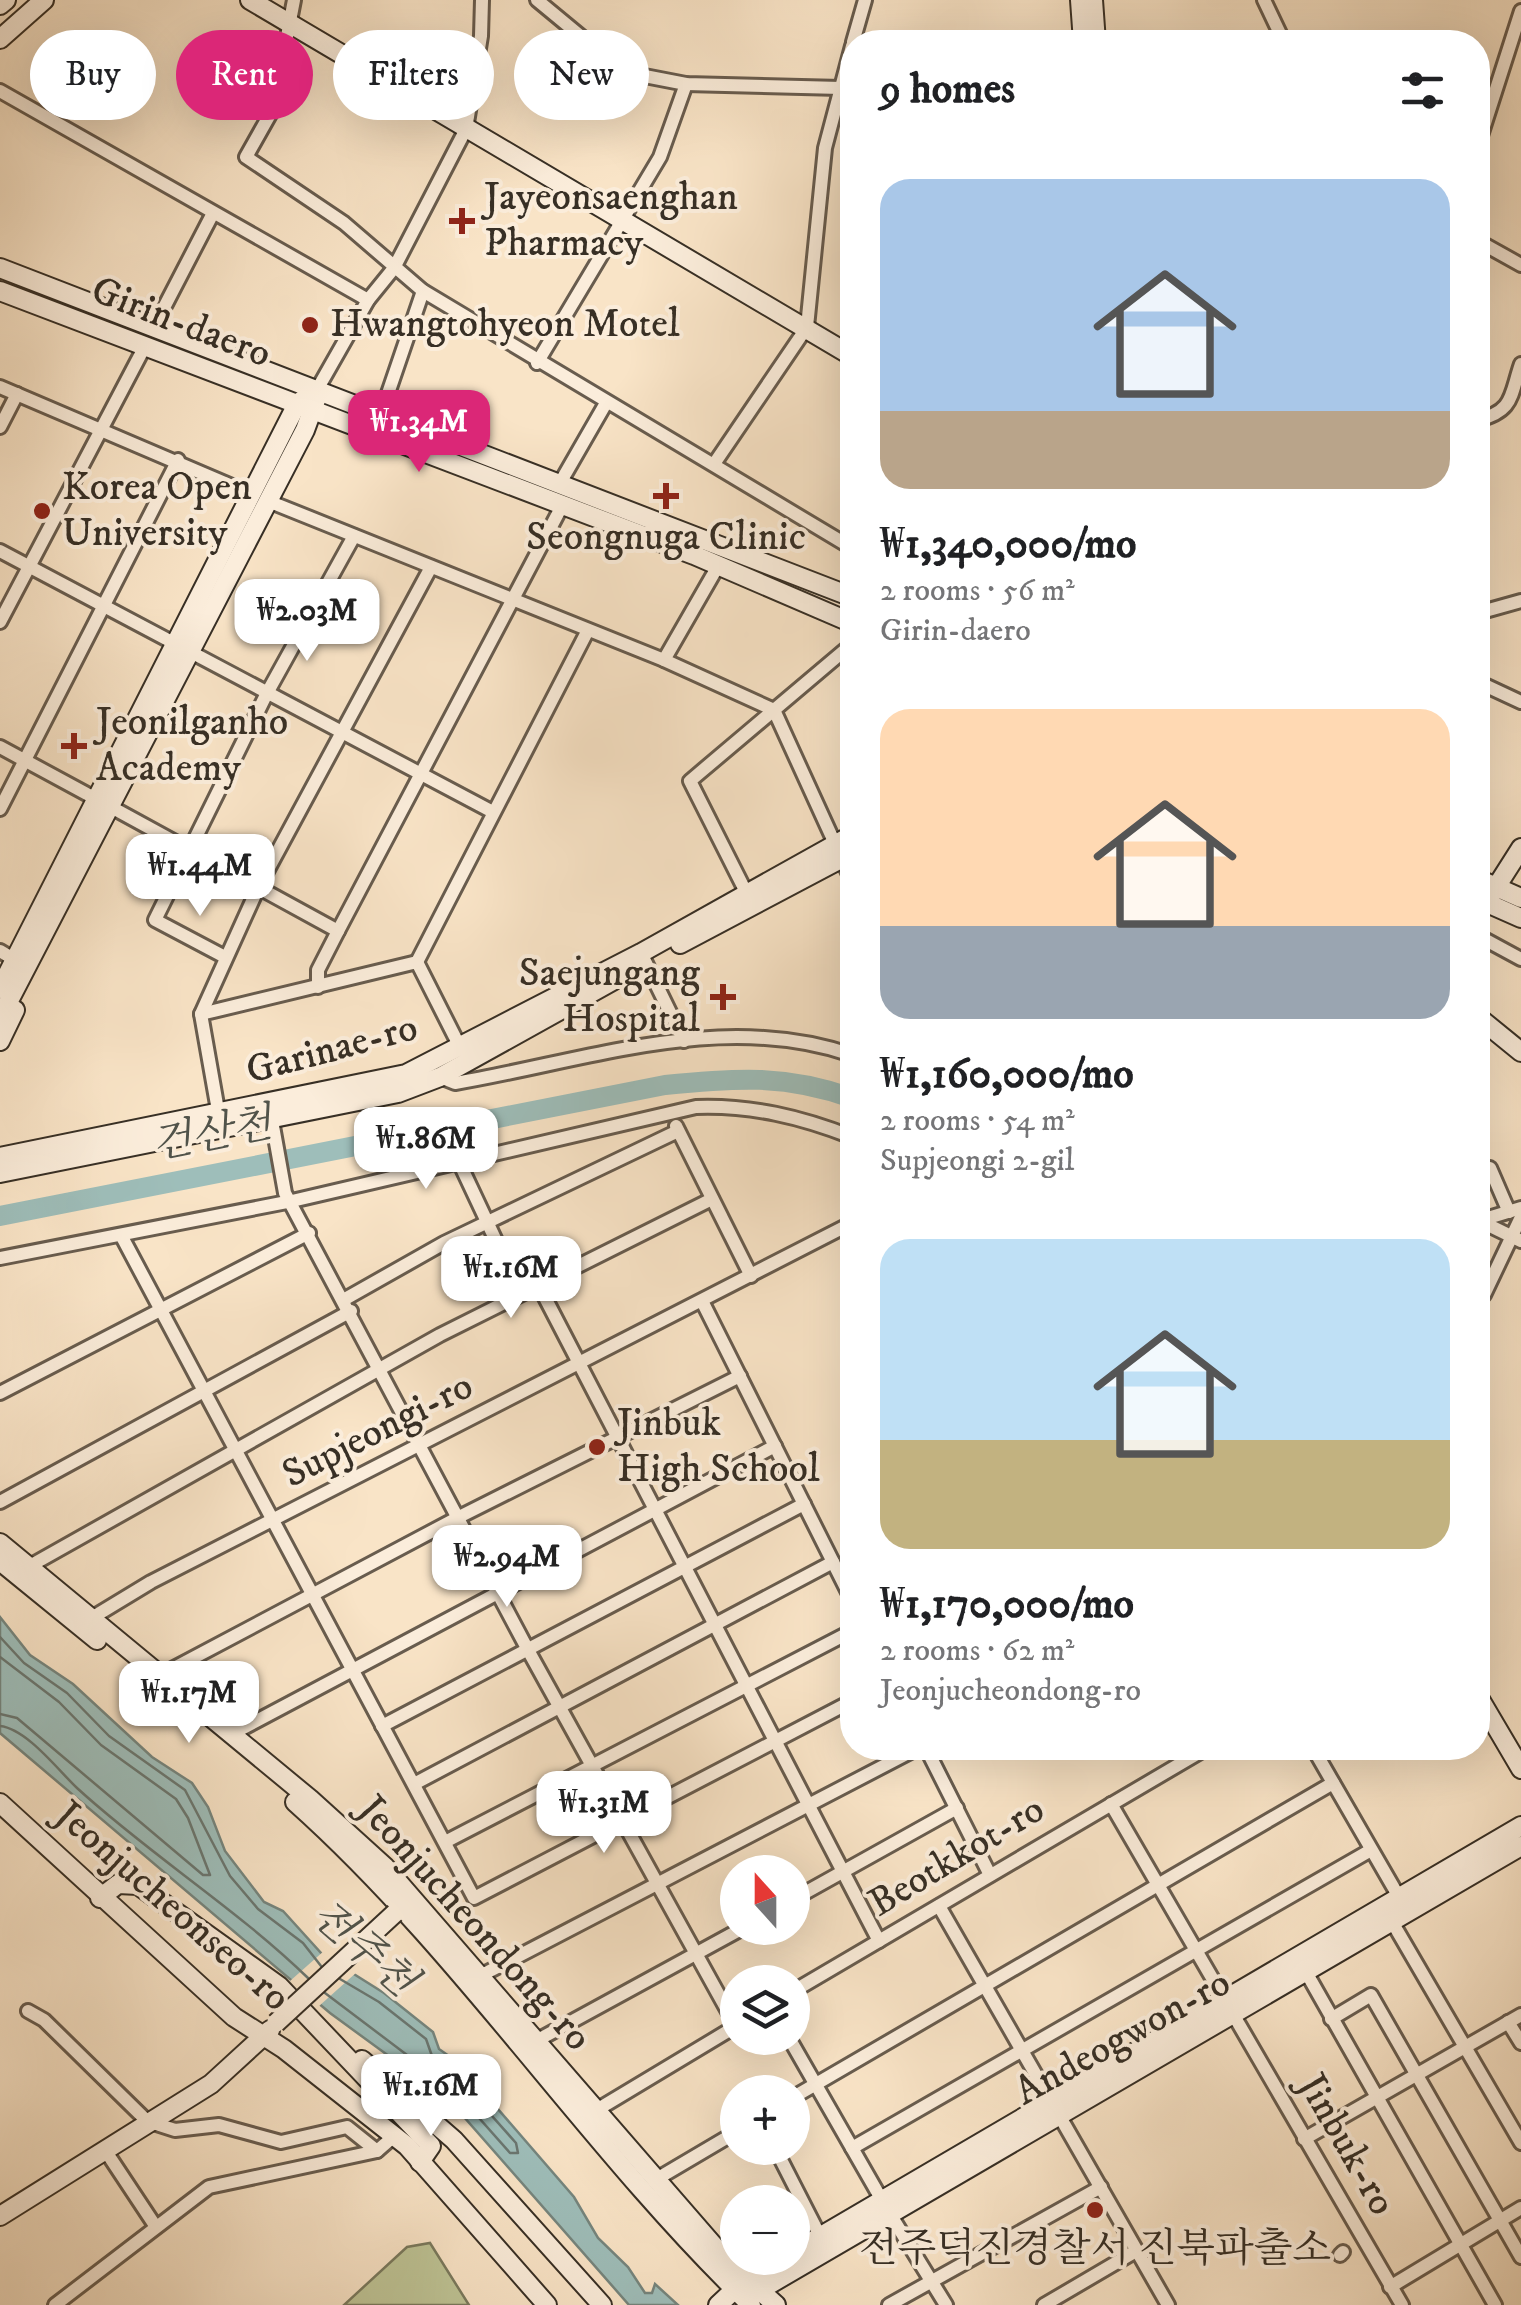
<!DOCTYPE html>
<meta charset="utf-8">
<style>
:root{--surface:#fff;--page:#f2f2f2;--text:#202124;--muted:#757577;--accent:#db2777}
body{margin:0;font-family:"IM FELL DW Pica","Noto Serif KR",serif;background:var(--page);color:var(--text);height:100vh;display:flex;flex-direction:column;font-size:38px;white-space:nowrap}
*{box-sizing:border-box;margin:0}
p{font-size:32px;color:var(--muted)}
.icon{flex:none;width:55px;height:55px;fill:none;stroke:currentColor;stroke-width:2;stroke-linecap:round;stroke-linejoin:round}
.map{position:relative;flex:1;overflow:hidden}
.drawer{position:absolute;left:840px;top:30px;width:650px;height:1730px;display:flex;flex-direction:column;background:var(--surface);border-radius:40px;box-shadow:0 10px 40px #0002}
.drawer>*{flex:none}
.guide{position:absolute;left:30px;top:30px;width:660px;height:90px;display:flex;gap:20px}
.needle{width:65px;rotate:339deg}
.fabs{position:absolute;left:720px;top:1855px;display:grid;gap:20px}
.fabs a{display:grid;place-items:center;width:90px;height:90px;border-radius:50%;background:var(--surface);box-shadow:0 10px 40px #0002;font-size:50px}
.price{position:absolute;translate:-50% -85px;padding:0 22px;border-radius:20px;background:#fff;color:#222;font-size:32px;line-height:65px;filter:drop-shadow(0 2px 5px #0008)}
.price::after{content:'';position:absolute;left:50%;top:60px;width:30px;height:22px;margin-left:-15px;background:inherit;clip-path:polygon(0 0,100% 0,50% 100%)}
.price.current{background:var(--accent);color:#fff}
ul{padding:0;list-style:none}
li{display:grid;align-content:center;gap:20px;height:530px;padding:0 40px}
li span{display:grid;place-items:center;height:310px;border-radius:30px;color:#555}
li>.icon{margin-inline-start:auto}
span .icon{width:180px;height:180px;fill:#fffc;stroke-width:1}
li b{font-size:42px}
h2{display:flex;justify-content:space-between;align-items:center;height:120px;padding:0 40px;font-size:42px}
.pill{padding:0 35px;border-radius:45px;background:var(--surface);box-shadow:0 10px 40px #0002;font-size:35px;line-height:90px}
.pill.current{background:var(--accent);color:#fff}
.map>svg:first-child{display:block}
</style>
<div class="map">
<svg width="1521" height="2305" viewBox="0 0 1521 2305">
<rect width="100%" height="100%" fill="#f9e4c7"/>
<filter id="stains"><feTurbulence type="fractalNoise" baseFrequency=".002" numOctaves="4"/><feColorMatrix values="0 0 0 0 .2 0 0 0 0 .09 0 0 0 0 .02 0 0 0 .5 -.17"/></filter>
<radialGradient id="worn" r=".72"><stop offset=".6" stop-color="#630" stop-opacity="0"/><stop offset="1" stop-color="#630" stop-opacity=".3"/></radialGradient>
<polygon fill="#bec496" stroke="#7a7a5e" stroke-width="2.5" points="430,2243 469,2305 344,2305 407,2247"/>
<polygon fill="#9ebeba" stroke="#75857e" stroke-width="2.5" points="0,1617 30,1655 73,1684 152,1757 192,1783 208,1807 225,1851 264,1902 283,1911 322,1954 384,1993 433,2032 439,2049 476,2075 491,2101 574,2197 598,2238 628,2267 645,2293 652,2293 655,2284 678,2305 629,2305 449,2100 330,2013 0,1733"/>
<polygon fill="#f9e4c7" points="325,1950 357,1972 318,2007 290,1981"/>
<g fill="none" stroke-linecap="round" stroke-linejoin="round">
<g stroke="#6a7670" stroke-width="2.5">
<polyline points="0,1637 24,1663 67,1693 109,1736 185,1790 230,1876 258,1909 303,1943 321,1966"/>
<polyline points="0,1657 59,1702 101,1745 176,1799 188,1818 210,1875 203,1875 17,1718 0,1714"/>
<path d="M0,1726c27,3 58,44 77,62 73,67 160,121 231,190"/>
<polyline points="325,1993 456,2092 510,2153 518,2153 516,2143 484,2107 469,2083 432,2056 426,2039 379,2002 340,1979"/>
</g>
<path stroke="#9ebeba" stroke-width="20" d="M0,1216l665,-131c70,-7 120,-11 187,13"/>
<g stroke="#685c4e" stroke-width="18">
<g id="street">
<polyline points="294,0 273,109 246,157 344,223 423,291 852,548"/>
<polyline points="537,0 624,72 686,84 841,88"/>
<polyline points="1264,0 1284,42"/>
<polyline points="853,42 865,0"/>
<polyline points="0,91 368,300"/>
<polyline points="1478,145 1521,11"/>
<polyline points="1478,241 1521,265"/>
<polyline points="155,325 212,215"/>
<polyline points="537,363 660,157 686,84"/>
<polyline points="0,387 253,495"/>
<polyline points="318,388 368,300 394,268 466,129 481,36 482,0"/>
<polyline points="381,414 423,291"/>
<path d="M1478,420c36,-9 32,-24 43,-56"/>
<polyline points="0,427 17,394"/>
<polyline points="714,464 807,327 825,148 852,46"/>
<polyline points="560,483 606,403"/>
<polyline points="268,501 664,660 774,710 852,881"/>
<polyline points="0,551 491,811"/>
<polyline points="1478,613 1521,601"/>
<polyline points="0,622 144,348"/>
<polyline points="664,660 718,566"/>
<polyline points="1478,682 1521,702"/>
<polyline points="0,747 98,800"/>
<polyline points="111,807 338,931"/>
<polyline points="0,809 178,460"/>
<polyline points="750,900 690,781 852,644"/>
<polyline points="1478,945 1484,939 1521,959"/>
<polyline points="0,951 20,963"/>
<polyline points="641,953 684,1041"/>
<polyline points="225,957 155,920 266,695 354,536"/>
<polyline points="417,962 587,632"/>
<polyline points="318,987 318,970 338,931 563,504"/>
<polyline points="201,1014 258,888 431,567"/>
<path d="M440,1077l15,6c131,-22 266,-73 397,-28"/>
<polyline points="271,1115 285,1193 528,1650 736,2026"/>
<polyline points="219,1116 201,1014 417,962 462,1051"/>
<polyline points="676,1126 751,1276"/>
<polyline points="459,1162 520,1292"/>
<polyline points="1490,1168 1509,1212"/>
<polyline points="1478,1220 1521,1241"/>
<polyline points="1478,1221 1521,1208"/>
<polyline points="121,1235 474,1898 852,1701"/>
<path d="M0,1258l292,-57 404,-94c55,-2 105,10 156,30"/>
<polyline points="539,1286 879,1941"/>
<polyline points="1478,1298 1484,1295 1521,1217"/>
<polyline points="345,1299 444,1243 678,1131"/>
<polyline points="702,1301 852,1600"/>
<polyline points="0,1393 309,1233"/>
<polyline points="0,1502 351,1311"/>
<polyline points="28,1567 440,1335 712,1199"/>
<polyline points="90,1619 151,1582 852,1223"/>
<polyline points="159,1676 459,1517 740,1376"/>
<polyline points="382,1726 804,1504"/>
<polyline points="230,1735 775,1446"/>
<polyline points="926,1748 990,1875"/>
<polyline points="1313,1748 1399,1897"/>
<polyline points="414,1784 833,1562"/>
<polyline points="1111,1804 1402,2305"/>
<polyline points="445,1842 852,1631"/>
<polyline points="792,1900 957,1808"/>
<polyline points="939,1906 1168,2305"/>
<polyline points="1391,1920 1521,2143"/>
<polyline points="1306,1972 1495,2305"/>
<polyline points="480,1976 918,1748"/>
<polyline points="792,1992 1207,1748"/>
<polyline points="28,2011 44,2020 147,2121 175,2130 219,2125 281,2142 347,2127 377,2151"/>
<polyline points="1331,2019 1371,1995 1521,2257"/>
<polyline points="1508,2022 1521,2043"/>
<polyline points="789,2038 883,2202"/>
<polyline points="536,2041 743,1928"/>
<polyline points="792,2098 1333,1783"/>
<polyline points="590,2114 738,2025"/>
<polyline points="1304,2139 1521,2015"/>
<polyline points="775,2148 821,2238"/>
<polyline points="852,2148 1371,1850"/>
<polyline points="105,2150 156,2227"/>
<polyline points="655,2180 738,2131"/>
<polyline points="890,2214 946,2305"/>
<polyline points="1340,2255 1343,2252"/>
<polyline points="1390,2287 1521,2208"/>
<polyline points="55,2305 209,2187 377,2151 393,2137"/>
<polyline points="889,2305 1101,2187"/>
<polyline points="1044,2305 1136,2251"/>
</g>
</g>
<g stroke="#372f25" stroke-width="22">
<g id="secondary">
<polyline points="250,0 852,356"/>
<polyline points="1080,0 1083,42"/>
<polyline points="1093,0 1096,42"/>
<polyline points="0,5 6,0"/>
<polyline points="0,39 44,0"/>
<polyline points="0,268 852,597"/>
<polyline points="0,291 694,555 852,623"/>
<polyline points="1478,879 1521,898"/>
<polyline points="1478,899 1521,918"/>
<polyline points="1486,903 1521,848"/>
<polyline points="680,944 852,853"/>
<polyline points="0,989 297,404 305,398"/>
<polyline points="1478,1017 1521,1052"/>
<polyline points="0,1018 305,430 316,400"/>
<polyline points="0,1041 15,1010"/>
<polyline points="0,1157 406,1074 641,953 852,835"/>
<polyline points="0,1173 398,1093 440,1077 618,978"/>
<polyline points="0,1543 310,1799 385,1867 727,2261 776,2305"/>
<polyline points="0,1561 97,1640"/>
<polyline points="1478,1696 1521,1769"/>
<path d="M295,1802c169,151 293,346 456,503"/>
<polyline points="0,1803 234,2017 284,2049 407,2146 547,2305"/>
<polyline points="100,1898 118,1884 138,1885 279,1986 431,2146 420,2162"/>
<polyline points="362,2060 454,2140 602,2305"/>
<polyline points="0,2216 211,2084 270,2030"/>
<polyline points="792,2253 1521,1826"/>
<polyline points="753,2294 1521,1846"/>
<polyline points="718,2305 746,2279 785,2258"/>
</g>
</g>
<use href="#street" stroke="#fbeddb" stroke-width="12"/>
<use href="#secondary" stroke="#fbeddb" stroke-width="18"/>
<g stroke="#372f25" stroke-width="22" stroke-linecap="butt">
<polyline id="secondary-bridge" points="276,2023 395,1913"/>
</g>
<use href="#secondary-bridge" stroke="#fbeddb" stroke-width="18"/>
</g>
<g fill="#8f2418" stroke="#fbeddb" stroke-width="4">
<path d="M457 206h10v10h10v10h-10v10h-10v-10h-10v-10h10z"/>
<circle cx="310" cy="325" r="10"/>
<path d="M661 481h10v10h10v10h-10v10h-10v-10h-10v-10h10z"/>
<circle cx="42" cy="511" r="10"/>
<path d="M69 731h10v10h10v10h-10v10h-10v-10h-10v-10h10z"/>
<path d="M718 982h10v10h10v10h-10v10h-10v-10h-10v-10h10z"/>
<circle cx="597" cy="1447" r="10"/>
<circle cx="1095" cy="2210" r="10"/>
</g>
<g text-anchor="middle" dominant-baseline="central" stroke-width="8" stroke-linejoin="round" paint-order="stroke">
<g font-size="40" fill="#372f25" stroke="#fbeddb" text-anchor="start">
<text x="484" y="198">Jayeonsaenghan<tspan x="484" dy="46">Pharmacy</tspan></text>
<text x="330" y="325">Hwangtohyeon Motel</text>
<text x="62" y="488">Korea Open<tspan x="62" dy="46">University</tspan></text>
<text x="666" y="538" text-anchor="middle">Seongnuga Clinic</text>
<text x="96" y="723">Jeonilganho<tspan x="96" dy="46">Academy</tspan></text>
<text x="700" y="974" text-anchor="end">Saejungang<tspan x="700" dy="46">Hospital</tspan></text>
<text x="617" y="1424">Jinbuk<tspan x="617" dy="46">High School</tspan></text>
<text x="1095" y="2250" text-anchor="middle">전주덕진경찰서 진북파출소</text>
</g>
<g font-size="40" fill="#372f25" stroke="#fbeddb">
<text transform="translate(181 323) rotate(21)">Girin-daero</text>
<text transform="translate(332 1050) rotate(-15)">Garinae-ro</text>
<text transform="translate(378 1431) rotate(-27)">Supjeongi-ro</text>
<text transform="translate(957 1857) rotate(-31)">Beotkkot-ro</text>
<text transform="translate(172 1907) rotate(41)">Jeonjucheonseo-ro</text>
<text transform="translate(474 1924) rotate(48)">Jeonjucheondong-ro</text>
<text transform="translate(1123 2038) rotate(-29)">Andeogwon-ro</text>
<text transform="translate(1346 2145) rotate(60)">Jinbuk-ro</text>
</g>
<g font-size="42" font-style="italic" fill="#51534a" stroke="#fbeddb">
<text transform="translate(212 1135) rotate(-11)">건산천</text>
<text transform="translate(363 1949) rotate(41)">전주천</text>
</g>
</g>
<rect width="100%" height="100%" filter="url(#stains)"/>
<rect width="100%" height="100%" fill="url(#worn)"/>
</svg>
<div class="fabs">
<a><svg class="needle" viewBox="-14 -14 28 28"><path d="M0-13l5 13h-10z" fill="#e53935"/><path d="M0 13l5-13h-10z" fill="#757577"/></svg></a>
<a><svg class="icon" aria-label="layers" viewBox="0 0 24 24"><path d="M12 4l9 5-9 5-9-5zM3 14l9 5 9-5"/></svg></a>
<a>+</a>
<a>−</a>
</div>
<b class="price current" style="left:419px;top:475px">₩1.34M</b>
<b class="price" style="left:307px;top:664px">₩2.03M</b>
<b class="price" style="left:200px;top:919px">₩1.44M</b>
<b class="price" style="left:426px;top:1192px">₩1.86M</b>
<b class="price" style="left:511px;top:1321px">₩1.16M</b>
<b class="price" style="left:507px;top:1610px">₩2.94M</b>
<b class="price" style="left:189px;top:1746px">₩1.17M</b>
<b class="price" style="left:604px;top:1856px">₩1.31M</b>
<b class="price" style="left:431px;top:2139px">₩1.16M</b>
<div class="guide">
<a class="pill">Buy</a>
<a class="pill current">Rent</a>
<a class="pill">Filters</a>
<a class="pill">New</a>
</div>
<section class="drawer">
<h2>9 homes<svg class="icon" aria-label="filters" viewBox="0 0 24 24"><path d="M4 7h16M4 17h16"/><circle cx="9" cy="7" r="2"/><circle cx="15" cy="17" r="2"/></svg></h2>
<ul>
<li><span style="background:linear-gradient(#a9c7e8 75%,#b9a48a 0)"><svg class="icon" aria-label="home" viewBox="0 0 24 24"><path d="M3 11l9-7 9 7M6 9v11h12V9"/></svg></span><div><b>₩1,340,000/mo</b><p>2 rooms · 56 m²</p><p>Girin-daero</p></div></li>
<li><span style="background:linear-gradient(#ffd9b3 70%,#9aa5b1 0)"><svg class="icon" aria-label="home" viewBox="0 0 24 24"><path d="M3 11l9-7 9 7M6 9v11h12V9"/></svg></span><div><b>₩1,160,000/mo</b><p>2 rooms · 54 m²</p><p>Supjeongi 2-gil</p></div></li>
<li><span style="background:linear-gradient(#bfe0f5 65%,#c2b280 0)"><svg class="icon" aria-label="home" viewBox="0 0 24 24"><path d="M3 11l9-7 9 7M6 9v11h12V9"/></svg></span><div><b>₩1,170,000/mo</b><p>2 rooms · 62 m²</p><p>Jeonjucheondong-ro</p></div></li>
</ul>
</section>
</div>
